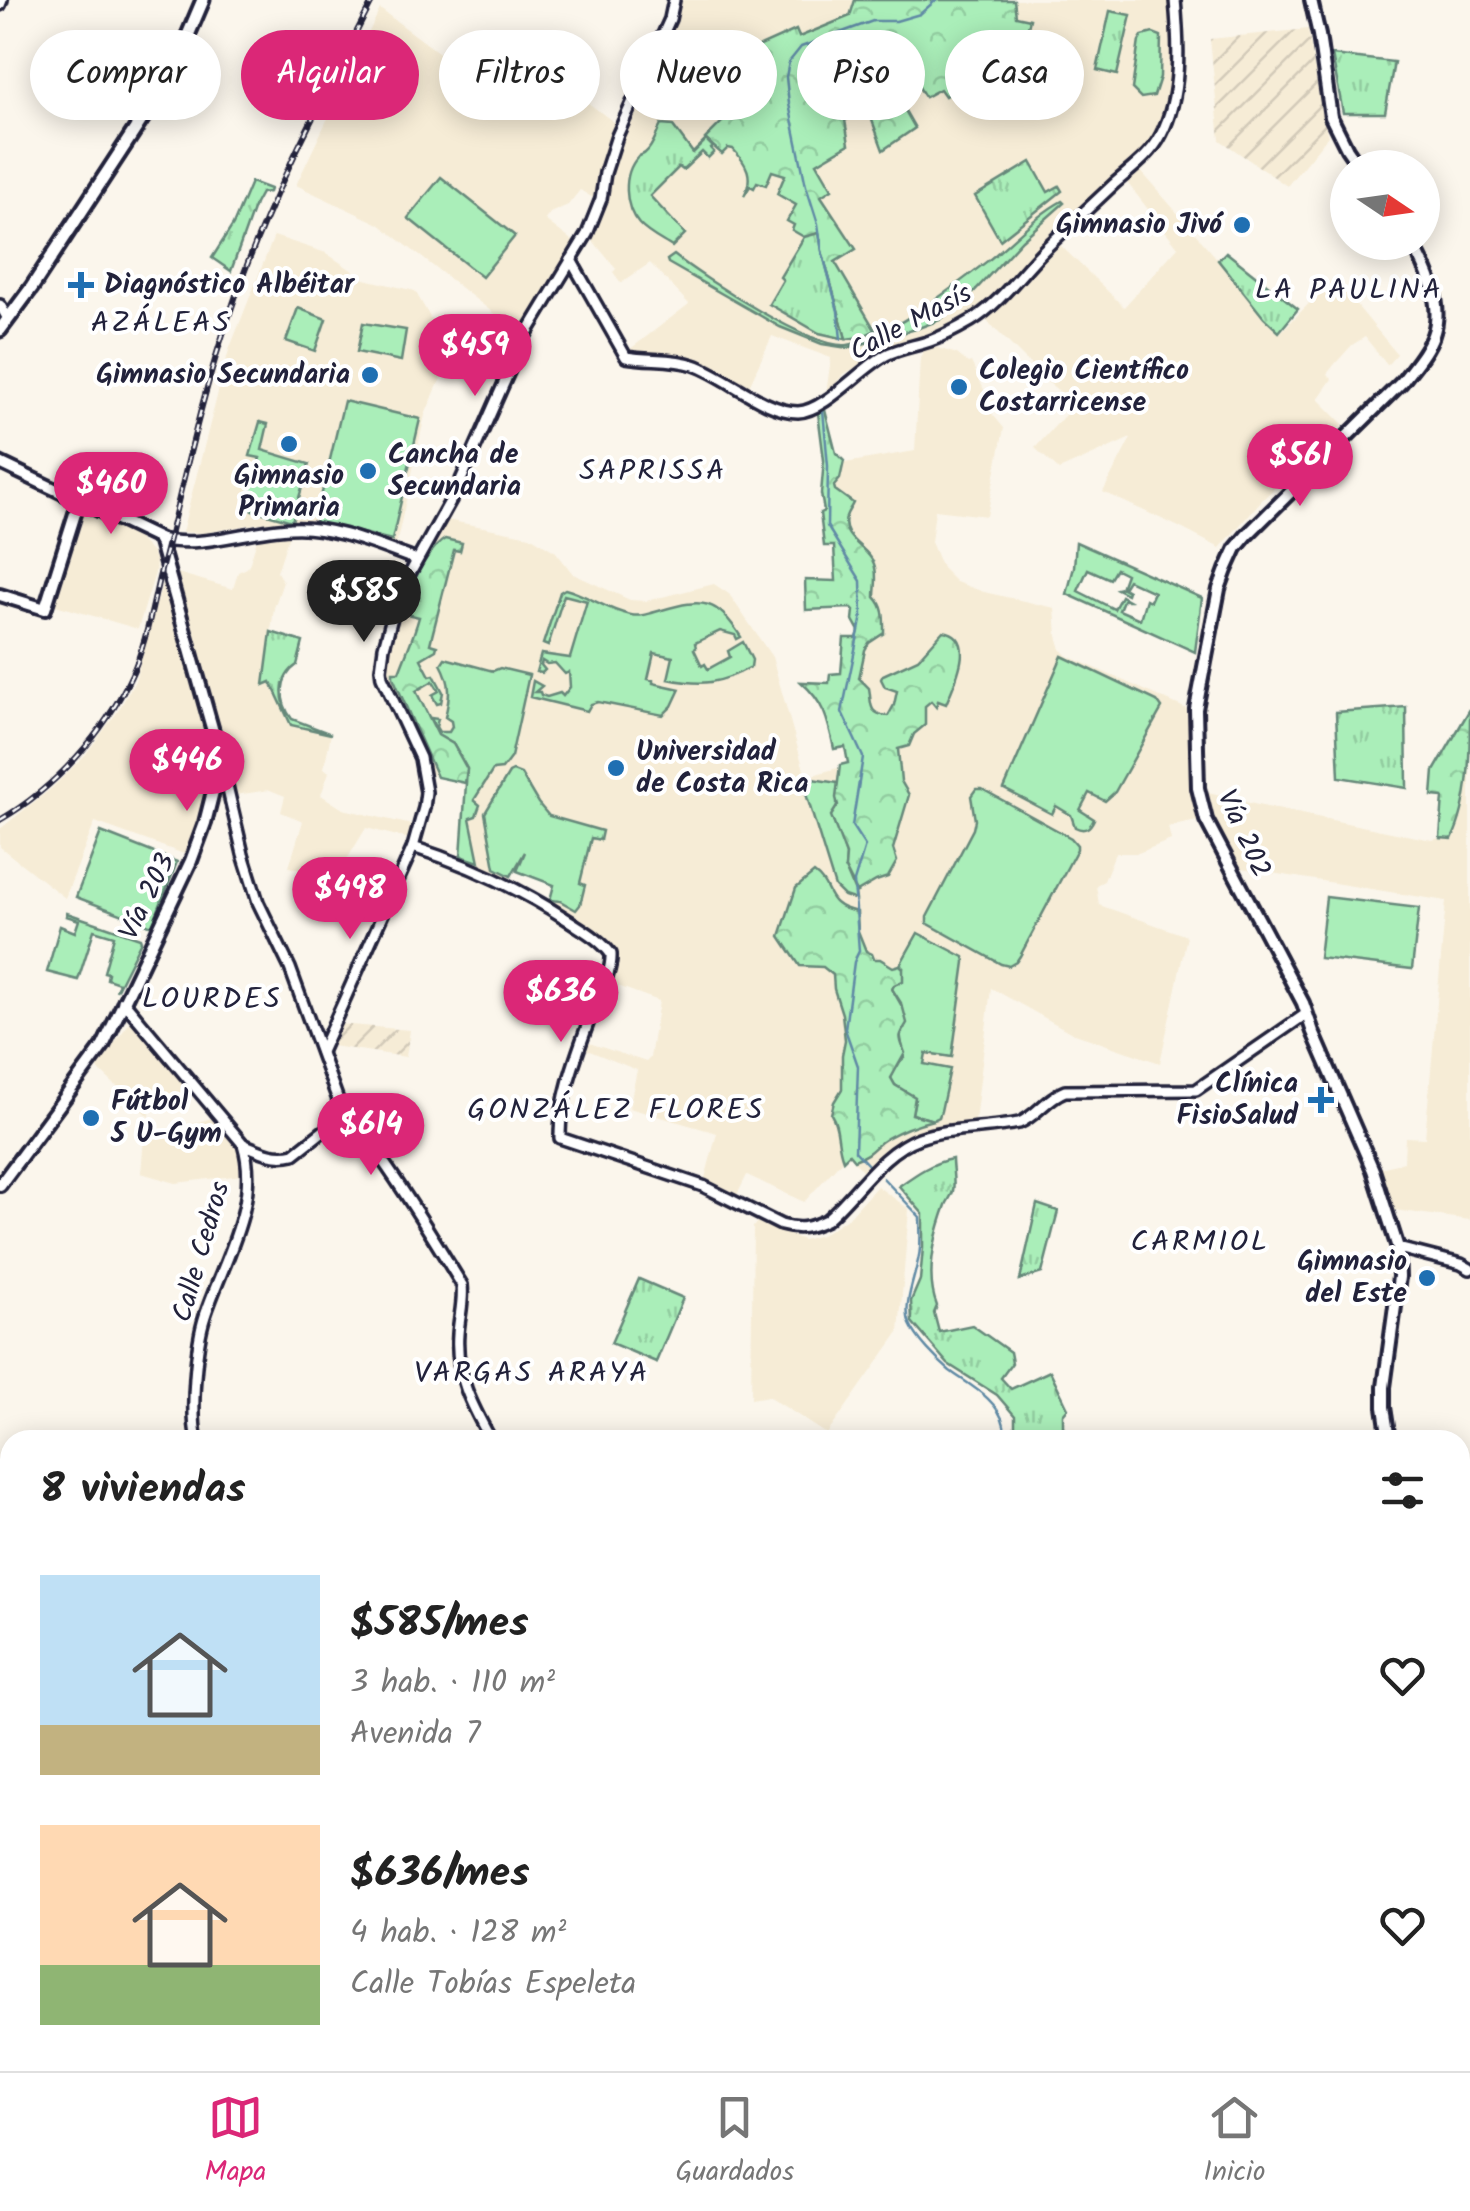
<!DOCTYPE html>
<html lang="es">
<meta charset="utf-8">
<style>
:root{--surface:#fff;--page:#f6f6f6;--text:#222;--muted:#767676;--line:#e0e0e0;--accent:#db2777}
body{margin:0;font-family:Kalam,sans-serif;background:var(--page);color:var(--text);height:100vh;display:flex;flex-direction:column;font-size:38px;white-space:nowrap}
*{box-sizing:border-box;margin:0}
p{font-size:32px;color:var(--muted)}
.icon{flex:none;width:55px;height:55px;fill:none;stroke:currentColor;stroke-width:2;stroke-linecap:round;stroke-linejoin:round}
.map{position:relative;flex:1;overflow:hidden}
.drawer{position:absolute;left:0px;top:1430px;width:1470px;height:642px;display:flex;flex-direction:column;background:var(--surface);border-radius:30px 30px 0 0;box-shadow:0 5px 25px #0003}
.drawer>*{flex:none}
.banner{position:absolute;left:30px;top:30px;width:1410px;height:90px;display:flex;gap:20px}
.needle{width:65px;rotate:103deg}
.buttons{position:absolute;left:1330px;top:150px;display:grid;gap:20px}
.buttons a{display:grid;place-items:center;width:110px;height:110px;border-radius:50%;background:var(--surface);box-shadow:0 5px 25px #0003;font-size:50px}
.price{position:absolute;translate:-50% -85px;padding:0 22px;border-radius:35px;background:var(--accent);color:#fff;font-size:32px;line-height:65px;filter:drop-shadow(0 2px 5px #0008)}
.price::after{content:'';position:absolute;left:50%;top:60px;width:30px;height:22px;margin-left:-15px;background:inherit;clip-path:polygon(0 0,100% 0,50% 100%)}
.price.on{background:#222;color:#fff}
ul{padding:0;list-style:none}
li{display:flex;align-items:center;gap:30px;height:250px;padding:0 40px}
li span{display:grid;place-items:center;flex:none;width:280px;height:200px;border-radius:0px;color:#555}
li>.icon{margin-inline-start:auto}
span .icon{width:120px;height:120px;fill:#fffc;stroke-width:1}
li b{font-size:42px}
h2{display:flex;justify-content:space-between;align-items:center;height:120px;padding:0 40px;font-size:42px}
.pill{padding:0 35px;border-radius:45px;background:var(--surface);box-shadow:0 5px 25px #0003;font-size:35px;line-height:90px}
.pill.on{background:var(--accent);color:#fff}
.tab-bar{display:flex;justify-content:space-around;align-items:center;height:140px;border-top:2px solid var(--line);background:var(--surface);font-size:28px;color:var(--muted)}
.tab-bar a{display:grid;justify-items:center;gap:5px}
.tab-bar .on{color:var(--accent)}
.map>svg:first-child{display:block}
</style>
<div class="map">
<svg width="1470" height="2071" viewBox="0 0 1470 2071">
<defs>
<pattern id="industrial-furrows" width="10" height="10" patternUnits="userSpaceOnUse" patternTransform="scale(2.5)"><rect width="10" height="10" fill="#f6ecd6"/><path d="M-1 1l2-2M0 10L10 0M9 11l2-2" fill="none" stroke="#d3cab9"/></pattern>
<pattern id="forest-crowns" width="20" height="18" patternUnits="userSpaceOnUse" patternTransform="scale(2.5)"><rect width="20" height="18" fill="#aaeeb9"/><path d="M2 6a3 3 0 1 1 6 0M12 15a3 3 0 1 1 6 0" fill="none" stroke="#92cca0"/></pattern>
<pattern id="park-tufts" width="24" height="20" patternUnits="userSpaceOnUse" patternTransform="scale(2.5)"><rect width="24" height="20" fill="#aaeeb9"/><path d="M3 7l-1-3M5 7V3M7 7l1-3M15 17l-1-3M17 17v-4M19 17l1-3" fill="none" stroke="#92cca0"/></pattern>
</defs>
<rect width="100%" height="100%" fill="#fbf6ec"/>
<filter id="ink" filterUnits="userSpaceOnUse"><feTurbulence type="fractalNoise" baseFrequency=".01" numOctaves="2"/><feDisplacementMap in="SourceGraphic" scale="20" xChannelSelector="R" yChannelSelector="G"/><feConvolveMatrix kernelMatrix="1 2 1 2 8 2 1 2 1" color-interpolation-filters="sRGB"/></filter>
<g filter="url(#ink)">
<g fill="#f6ecd6">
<polygon points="678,0 1170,0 1174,60 1172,88 1155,137 1140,155 1032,255 985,306 967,318 926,338 880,353 844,374 826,394 831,358 772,336 749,386 716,367 698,360 680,356 649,356 629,350 689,304 650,263 621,283 613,272 616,269 590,237 602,210 611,171 623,133 667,36 677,10"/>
<polygon points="380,9 500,98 536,64 615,123 595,199 580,190 568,205 550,213 545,220 575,243 519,333 379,224 296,185"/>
<polygon points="1139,169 1221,263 1264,319 1280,333 1334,278 1397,354 1387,365 1365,337 1352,345 1334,365 1327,374 1332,379 1318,399 1344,425 1336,431 1329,431 1326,433 1324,440 1261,501 1220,548 1177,526 1103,492 1131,438 1059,470 1035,448 1075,404 1049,383 986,320 988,314 1058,243 1124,307 1178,247 1125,180"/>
<polygon points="274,236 326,253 365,279 415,291 443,340 447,364 425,415 396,545 309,523 259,523 204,533 182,532 229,350"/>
<polygon points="931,346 957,354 968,363 971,362 986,394 984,396 993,415 1004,428 987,516 935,510 931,542 942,568 956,582 984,592 1055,608 1057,636 1061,649 1068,656 1187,709 1194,789 1202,820 1168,827 1171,840 1138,853 1115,853 1104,881 1096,885 1099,905 1187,936 1160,1063 1072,1033 991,988 974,1130 918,1138 867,1176 848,1154 804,1202 747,1175 735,1199 703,1186 717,1133 629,1108 637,1070 587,1050 589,1043 646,1062 650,1058 659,1001 604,981 611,954 547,907 554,885 517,871 525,852 511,876 510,885 460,862 465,784 430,774 416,736 384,683 381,669 392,613 441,519 530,536 556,552 573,574 630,600 646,601 714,584 729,594 772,657 806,777 862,761 842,712 862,616 827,526 828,466 915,451 920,358 925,347"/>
<polygon points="87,511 133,533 153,554 156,562 155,573 138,629 52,604 81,514"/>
<polygon points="290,532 277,572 283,582 274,608 264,684 271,681 292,725 331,734 324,768 329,772 321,795 343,809 412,825 409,839 366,828 335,879 289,867 303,821 281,812 285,796 270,790 235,795 219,730 174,572 233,589 238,572 247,568 250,562 258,536"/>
<polygon points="164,577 205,731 209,755 208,785 202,813 187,855 95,822 65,898 0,847 0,829 52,788 86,754 118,711 135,681"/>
<polygon points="1470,725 1470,1220 1387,1209 1373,1170 1404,1162 1405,1137 1425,1138 1446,901 1234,867 1211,817 1204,792 1262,806 1411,836 1432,840 1440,838"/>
<polygon points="134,1017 194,1088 168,1109 151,1103 149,1117 96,1067"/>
<polygon points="215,1117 232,1136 239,1150 242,1175 176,1183 141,1173 144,1138"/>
<polygon points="877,1186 909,1209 899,1332 827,1434 768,1396 751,1399 753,1227 757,1222 803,1240 821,1235 849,1217"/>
<polygon points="0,1780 10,1788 10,1827 7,1831 10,1833 10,1983 0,1985"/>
</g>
<g fill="url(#industrial-furrows)">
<polygon points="1308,29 1322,113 1328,136 1287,186 1220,140 1210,39"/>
<polygon points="339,1024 410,1030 406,1057 332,1046"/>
</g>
<g fill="#aaeeb9" stroke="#66887a" stroke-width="2.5" fill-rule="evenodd">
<polygon points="1153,33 1161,36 1160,77 1154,96 1141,98 1132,89 1139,41 1142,36"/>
<polygon points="441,177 515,236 482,277 408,218"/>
<path d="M1062,201l2,2 -42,37 -53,57 -29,23 -24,9 -68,19 -26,-4 -42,-17 -112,-64 -1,-3 7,-5c29,23 139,95 174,90 38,-5 111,-62 142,-86 24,-19 46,-44 72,-58z"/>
<polygon points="298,308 326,319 315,351 286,341"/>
<polygon points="363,323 406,330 401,361 357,352"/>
<polygon points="344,401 420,419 392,540 315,522"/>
<polygon points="260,422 268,424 262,450 309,464 292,521 245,508 260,458 250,456"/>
<path d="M1076,542l126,56 -7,54 -128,-58 7,-27zM1088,569l22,10 6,-10 10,5 -5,14 -4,1 10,5 1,-3 -5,-3 5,-8 26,12 -4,9 -4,-2 -6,20 -21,-9 4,-10h5l-7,-4 -7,13 -36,-18z"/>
<path d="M565,589c23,6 43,22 66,26 11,2 20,-2 31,-5 41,-12 55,-11 79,27l-4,2 -2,-4 -15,-4 -25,12 1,5 -2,1 8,17 3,-2 3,5 22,-12 -2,-6 15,-9 9,18 -1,7c-31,17 -49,19 -83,12l5,-22 -19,-4 -6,26 5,1v3l27,6 -8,17 -9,9 -65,-13 -7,2 -4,7 -57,-14 3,-16 9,5 -7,6h5l1,3 6,2 13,-4 3,3 7,-9 -1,-15 -4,2 -10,-11 -8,1 -5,-3 -1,4 4,5 -3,3 -6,-1 5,-18 29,4 17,-57 -23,-6 -16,51 -5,-2 17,-52z"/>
<path d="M1062,656l95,45 5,7 -47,84 -10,9 -16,-8 -9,17 14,9c-4,9 -9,13 -19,8l-4,-12 -15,-9 -4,8 -48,-25z"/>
<path d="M445,658l48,13 7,-3 29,7 -18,82 -9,12 -9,1 -19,30 6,5 -4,11 -6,2 9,44 -18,-6 6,-87 -14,-25 -15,-8 -7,-18 7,1 -2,8 3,5h10l3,-5 -1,-6 -6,-4c5,-21 7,-33 -4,-53z"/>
<polygon points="513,771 521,774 538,803 549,816 602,831 600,840 591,838 580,883 585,885 580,905 576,910 560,901 550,900 554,885 517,871 525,852 511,876 495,868 485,813 509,773"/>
<polygon points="806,778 838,783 836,825 846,855 845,868 855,892 856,900 844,896 835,887 803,784"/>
<polygon points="976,789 982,789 1071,838 1077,845 1077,849 1020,956 1016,962 1009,966 1001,964 927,923 927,917 973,829 975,820 971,796"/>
<polygon points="101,832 177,862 152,926 76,897"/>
<polygon points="1326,897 1419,908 1412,969 1319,958"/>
<polygon points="67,913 140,938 141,941 116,991 119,983 107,979 108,973 104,972 114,936 94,930 78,980 47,972 60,926 75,932 79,920 66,916"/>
<polygon points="918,933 964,957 965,962 952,1057 926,1053 924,1064 950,1069 941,1111 939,1117 933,1120 912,1114 915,1099 895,1085 891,1078 898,1063 904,1058 900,1032 904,1029 901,1003 892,989 903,968 900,965"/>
</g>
<g fill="url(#forest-crowns)" stroke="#66887a" stroke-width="2.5">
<path d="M855,0h159l2,16 14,3 -17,73 -15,-3 -24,4 -17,-4 -12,7 -5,-7 -15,8 -14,-23 -20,12 24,42 -32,22 -14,-38 -24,8 4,24 -32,19 15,26 -11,7 35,53 -21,13 40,68 -14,7 -15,2 -24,-88 -3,-18 -15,4 -12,-7 2,-5 -7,-4 9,-16 -19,-11 8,-19 -13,-4 -6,14 -9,-3 -3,6 -4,-2 -6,10c10,-20 3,-32 -11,-47l-5,-1 -6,6 -17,-15 30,-30 -34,-41 17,-13 4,-17 34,10 40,-18 3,7 51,-21z"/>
<path d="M825,410l11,43 8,8 -4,18 -6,7 1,4 18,13c-2,5 -6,9 -7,14 -6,23 23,30 28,47 4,11 1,23 1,33 10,10 9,22 9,36l-15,10 -4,7 -6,28 10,10c3,15 -2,26 19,28l6,-11 3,-14 -12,-4 -4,-8 2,-4 35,-16 25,-28c36,5 11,53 3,73l-8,-3 -2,6 -5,-6 -6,5v19l-11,9 -5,12 -11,3 3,32 8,14 -16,54 4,12 -9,16 -12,4 -19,11 -12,-24 1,-13 -15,-39 7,-11 -2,-7 4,-33 8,-2 -3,-16 -11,2c-6,-29 -10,-47 -33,-67l28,1 1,-9 11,-1 3,-35h13l2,-7 -6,-11 1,-9 -3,-3 -45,2 -1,-30 31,1 -2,-35h-10l-4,-33 4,-2 -3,-17 3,-34 -6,-47z"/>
<path d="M445,539l17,4 -2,8 -6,-1 -24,94 7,2 -1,4 -15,9 9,17 4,-1 9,17 -2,11 -4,1 -5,-9 7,-4 -6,-10 -17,10 22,44 15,9 14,25 -2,14 -28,-6 -44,-100v-5h6c7,-19 15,-36 20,-55l-21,-5c9,-20 29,-63 47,-73z"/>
<path d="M1470,709c0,43 0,93 -18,130l-12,-1 3,-41 -11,-1 2,-25z"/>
<path d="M814,873c20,14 8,32 43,39l1,19 8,20 6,3 2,5h6l13,8 7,-2 3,3v13l-9,4 -2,4 11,19 4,15c-9,15 -8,13 -2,30l-14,25 4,7 20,12 -3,17 21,6c-16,4 -32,10 -46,18 -15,9 -13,15 -33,22l-5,-6 -6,6c-7,-17 -3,-32 -12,-46l3,-12 8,-13v-34l3,-15 -3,-26 -8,-25 -1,-14 -10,-8 -23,-1 -20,-30 16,-48z"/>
</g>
<g fill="url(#park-tufts)" stroke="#66887a" stroke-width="2.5">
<polygon points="1110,11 1131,15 1117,75 1097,70"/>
<polygon points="1332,55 1394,62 1385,113 1343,113"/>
<path d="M661,125l12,1 20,27 13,-13 7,7 -2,2 3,3 -6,6 -6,-6 -19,18 -4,-3 -29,29 35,38 -13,13c-11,-7 -24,-13 -33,-23 -15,-17 -17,-50 -1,-67 2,-2 5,-2 7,-4 8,-6 11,-19 16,-28z"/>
<polygon points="1031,162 1048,192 1059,186 1062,191 1000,240 975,196"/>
<polygon points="251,182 270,189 269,192 261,193 255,204 231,271 212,258 233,225"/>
<polygon points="819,233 822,251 846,339 819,333 769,304 783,280 780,277 804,237"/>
<polygon points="1226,252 1298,309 1279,332 1264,318 1218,260"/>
<path d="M271,632l32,10 -6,23c-19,13 -18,37 -5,54l39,15 -40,-9 -20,-43 -7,3z"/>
<polygon points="1406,707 1407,788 1339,777 1336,712"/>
<path d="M952,1159c0,10 3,23 1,32 -1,5 -5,9 -7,14 -11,30 -21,71 -9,101l-3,7 5,19 33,-7 38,27 2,11 -11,15 10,11 39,-18 18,37 -5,6v13l4,5 9,2 3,6h-64v-24l-18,-21 -49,-31 -36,-42 -1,-21 9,-21 3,-32v-34l-24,-28c17,-12 32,-23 53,-27z"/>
<polygon points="1037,1204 1058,1211 1042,1273 1020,1280"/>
<polygon points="639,1279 683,1298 656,1362 611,1343"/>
</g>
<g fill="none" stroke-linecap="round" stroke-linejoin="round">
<g stroke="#608aa5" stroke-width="2.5">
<polyline points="841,339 838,311 822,251 818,224 806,186 789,104 786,77 789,62 801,47 873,21 896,21 920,14 936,0"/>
<polyline points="823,410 828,466 827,526 861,581 862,616 842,712 863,757 852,826 865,846 854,882 859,951 854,962 845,1029 858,1066 855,1151 869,1166"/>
<path d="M883,1178l37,39c0,10 1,21 0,31 -1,22 -19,56 -10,76 7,16 27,36 40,47 19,14 48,28 54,54 1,1 -1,13 -1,15"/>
<polyline points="0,1987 10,1985"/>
<polyline points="170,2062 182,2071"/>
<polyline points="1143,2062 1153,2071"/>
</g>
<g stroke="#22223b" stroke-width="16">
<g id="tertiary">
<polyline points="0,5 2,0"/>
<path d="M571,260l55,97c23,4 46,1 68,8 33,11 70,47 104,47 27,-1 63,-44 88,-57 14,-7 30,-9 44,-14 14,-5 29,-13 41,-20 30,-18 51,-50 76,-74 22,-21 45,-42 67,-63 17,-15 37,-29 47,-49 21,-40 18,-91 14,-135"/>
<polyline points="0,305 8,319"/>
<path d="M159,539c44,10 87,-9 131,-11 42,-3 88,18 127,32"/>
<path d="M221,760l22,94 15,48 32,66 48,132c12,21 29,38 42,57 30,42 56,85 82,128 2,17 -3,32 -4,49 -3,40 14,72 33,106"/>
<path d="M413,847c56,18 106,41 155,73 15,10 32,19 43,34 1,18 -10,36 -17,53 -14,39 -35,90 -34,131l143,48 78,39c18,5 28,3 45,-5 30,-25 54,-68 93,-82 27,-10 69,-9 100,-15 18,-7 27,-25 46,-32l131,-1 110,-76"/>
<path d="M123,1001l120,143c18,59 -20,117 -38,172 -9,27 -15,96 -8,124"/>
<polyline points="321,1052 413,847 424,808 426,792 420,758 382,677 381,669 384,647 398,595 457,489 524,338 587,234 601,199 605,173 617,136 670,19 674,0"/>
<path d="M243,1144c17,7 32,15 51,10l51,-40"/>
<polyline points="1398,1248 1461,1264 1470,1269"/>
<polyline points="556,2062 564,2071"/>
</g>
</g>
<g stroke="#22223b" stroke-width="18">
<g id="secondary">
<polyline points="1311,0 1319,35 1331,117 1347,149 1360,168"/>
<polyline points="0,463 159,539 221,760 205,823 191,861 103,1046 0,1185"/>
<polyline points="0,595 45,609 79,501"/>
<path d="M1389,1440l-5,-33v-20l15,-110 -1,-29 -25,-78 -60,-138 -10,-29 -97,-183 -8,-32 -2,-79 23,-120 7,-19 10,-22 11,-13 155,-153c11,-15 25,-30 31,-47 11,-30 -6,-68 -22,-93"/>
<polyline points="1384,2062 1385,2071"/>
</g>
</g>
<g stroke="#22223b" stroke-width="19">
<polyline id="trunk" points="0,330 32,287 161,90 177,61 203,0"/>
</g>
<use href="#tertiary" stroke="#fff" stroke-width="9"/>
<use href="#secondary" stroke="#fff" stroke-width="10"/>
<use href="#trunk" stroke="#fff" stroke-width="11"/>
<g stroke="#22223b" stroke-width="6">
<path id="rail" d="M0,820c55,-32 104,-86 131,-144 15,-31 21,-69 29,-102 23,-88 41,-178 71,-264 36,-109 90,-209 142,-310"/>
</g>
<use href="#rail" stroke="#fff" stroke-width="2.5" stroke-dasharray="8" stroke-linecap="butt"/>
</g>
</g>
<g fill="#1f6fb2" stroke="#fff" stroke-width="4">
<circle cx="1242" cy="225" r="10"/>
<path d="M76 270h10v10h10v10h-10v10h-10v-10h-10v-10h10z"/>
<circle cx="370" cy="375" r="10"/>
<circle cx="959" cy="387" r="10"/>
<circle cx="289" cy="444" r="10"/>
<circle cx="368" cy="471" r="10"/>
<circle cx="616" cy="768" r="10"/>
<path d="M1316 1085h10v10h10v10h-10v10h-10v-10h-10v-10h10z"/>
<circle cx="91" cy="1118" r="10"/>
<circle cx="1427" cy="1278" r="10"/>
</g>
<g text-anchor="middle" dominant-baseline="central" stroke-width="8" stroke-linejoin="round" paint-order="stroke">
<g font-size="28" font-weight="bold" fill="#22223b" stroke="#fff" text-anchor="start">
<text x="1222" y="225" text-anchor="end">Gimnasio Jivó</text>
<text x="104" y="285">Diagnóstico Albéitar</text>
<text x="979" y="371">Colegio Científico<tspan x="979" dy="32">Costarricense</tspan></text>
<text x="350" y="375" text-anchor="end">Gimnasio Secundaria</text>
<text x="388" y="455">Cancha de<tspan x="388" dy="32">Secundaria</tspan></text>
<text x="289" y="476" text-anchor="middle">Gimnasio<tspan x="289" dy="32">Primaria</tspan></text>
<text x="636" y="752">Universidad<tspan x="636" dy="32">de Costa Rica</tspan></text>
<text x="1298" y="1084" text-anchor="end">Clínica<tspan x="1298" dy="32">FisioSalud</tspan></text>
<text x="111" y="1102">Fútbol<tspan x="111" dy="32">5 U-Gym</tspan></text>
<text x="1407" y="1262" text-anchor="end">Gimnasio<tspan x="1407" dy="32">del Este</tspan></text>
</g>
<g font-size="28" fill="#22223b" stroke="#fff">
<text transform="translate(911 323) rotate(-28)">Calle Masís</text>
<text transform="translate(1243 834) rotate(66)">Vía 202</text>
<text transform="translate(148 897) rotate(-64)">Vía 203</text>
<text transform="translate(202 1252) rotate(-74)">Calle Cedros</text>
</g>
<g font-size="30" letter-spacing="2.5" fill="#22223b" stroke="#fff">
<text x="1349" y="291">LA PAULINA</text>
<text x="161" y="324">AZÁLEAS</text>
<text x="653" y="472">SAPRISSA</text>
<text x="212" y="1000">LOURDES</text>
<text x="616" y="1111">GONZÁLEZ FLORES</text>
<text x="1200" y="1243">CARMIOL</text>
<text x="532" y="1374">VARGAS ARAYA</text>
</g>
</g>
</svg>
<div class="buttons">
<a><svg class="needle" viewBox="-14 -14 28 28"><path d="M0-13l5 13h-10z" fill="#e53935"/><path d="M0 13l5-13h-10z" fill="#767676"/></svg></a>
</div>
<b class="price" style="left:475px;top:399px">$459</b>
<b class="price" style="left:1300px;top:509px">$561</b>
<b class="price" style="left:111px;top:537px">$460</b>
<b class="price on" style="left:364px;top:645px">$585</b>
<b class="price" style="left:187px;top:814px">$446</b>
<b class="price" style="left:350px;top:942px">$498</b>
<b class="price" style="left:561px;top:1045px">$636</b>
<b class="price" style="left:371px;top:1178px">$614</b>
<div class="banner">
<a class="pill">Comprar</a>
<a class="pill on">Alquilar</a>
<a class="pill">Filtros</a>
<a class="pill">Nuevo</a>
<a class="pill">Piso</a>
<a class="pill">Casa</a>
</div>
<section class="drawer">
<h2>8 viviendas<svg class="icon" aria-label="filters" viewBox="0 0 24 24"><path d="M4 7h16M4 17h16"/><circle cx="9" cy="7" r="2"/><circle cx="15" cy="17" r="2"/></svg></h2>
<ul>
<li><span style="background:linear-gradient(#bfe0f5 75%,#c2b280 0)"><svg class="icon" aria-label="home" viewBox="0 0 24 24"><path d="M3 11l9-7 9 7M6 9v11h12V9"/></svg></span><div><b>$585/mes</b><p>3 hab. · 110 m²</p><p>Avenida 7</p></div><svg class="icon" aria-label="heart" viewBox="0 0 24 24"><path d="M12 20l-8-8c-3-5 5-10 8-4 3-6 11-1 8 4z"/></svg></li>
<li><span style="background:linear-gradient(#ffd9b3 70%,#8fb573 0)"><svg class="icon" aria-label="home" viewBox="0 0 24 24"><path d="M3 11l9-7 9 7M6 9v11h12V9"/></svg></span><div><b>$636/mes</b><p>4 hab. · 128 m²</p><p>Calle Tobías Espeleta</p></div><svg class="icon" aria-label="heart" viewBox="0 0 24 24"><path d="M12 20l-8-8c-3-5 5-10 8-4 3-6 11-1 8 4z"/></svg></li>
</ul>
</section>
</div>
<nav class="tab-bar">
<a class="on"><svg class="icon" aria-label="map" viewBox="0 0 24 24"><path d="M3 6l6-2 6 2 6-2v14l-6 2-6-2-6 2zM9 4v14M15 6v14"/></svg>Mapa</a>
<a><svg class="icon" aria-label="saved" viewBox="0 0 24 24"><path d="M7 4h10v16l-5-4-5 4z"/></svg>Guardados</a>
<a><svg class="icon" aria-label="home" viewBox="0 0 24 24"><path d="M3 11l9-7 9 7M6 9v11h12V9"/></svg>Inicio</a>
</nav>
